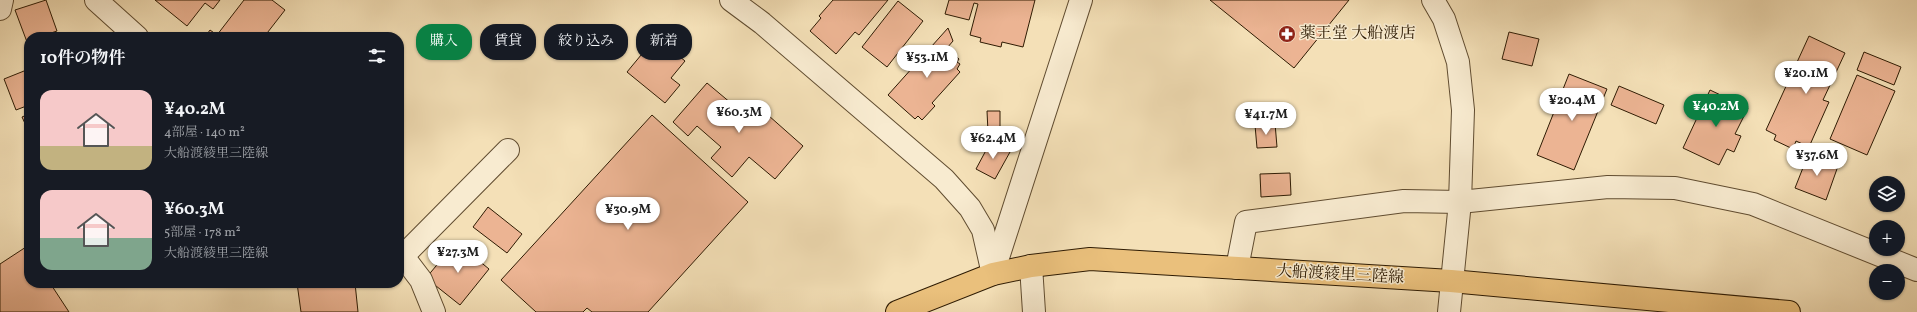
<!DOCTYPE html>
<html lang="ja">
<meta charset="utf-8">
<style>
:root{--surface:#171b24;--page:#20242c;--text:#f1f3f6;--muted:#9ea1a6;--accent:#0b8043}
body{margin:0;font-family:Vollkorn,"Noto Serif JP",serif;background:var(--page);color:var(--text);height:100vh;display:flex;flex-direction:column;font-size:15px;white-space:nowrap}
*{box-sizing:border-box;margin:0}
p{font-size:13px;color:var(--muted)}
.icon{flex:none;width:22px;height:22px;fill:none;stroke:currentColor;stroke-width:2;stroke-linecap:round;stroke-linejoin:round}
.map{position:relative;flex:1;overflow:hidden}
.details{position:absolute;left:24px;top:32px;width:380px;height:256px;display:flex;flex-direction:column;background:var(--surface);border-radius:16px;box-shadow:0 1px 3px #0004}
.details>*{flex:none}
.top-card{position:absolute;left:416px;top:24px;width:380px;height:36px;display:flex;gap:8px}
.fabs{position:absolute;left:1869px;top:176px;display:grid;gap:8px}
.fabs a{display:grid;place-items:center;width:36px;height:36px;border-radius:50%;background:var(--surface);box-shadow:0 1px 3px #0004;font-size:20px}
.price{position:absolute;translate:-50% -34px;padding:0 9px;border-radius:14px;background:#fff;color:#222;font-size:13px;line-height:26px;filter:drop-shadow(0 1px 2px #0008)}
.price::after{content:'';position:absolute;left:50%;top:24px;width:12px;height:9px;margin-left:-6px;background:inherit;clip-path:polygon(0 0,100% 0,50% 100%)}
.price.active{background:var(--accent);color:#fff}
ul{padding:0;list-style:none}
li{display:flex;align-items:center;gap:12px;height:100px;padding:0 16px}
li span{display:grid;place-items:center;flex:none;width:112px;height:80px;border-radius:12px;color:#555}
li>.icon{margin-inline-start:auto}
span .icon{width:48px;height:48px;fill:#fffc;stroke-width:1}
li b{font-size:17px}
h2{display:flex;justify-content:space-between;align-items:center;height:48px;padding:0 16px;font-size:17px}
.pill{padding:0 14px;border-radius:16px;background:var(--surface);box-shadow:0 1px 3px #0004;font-size:14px;line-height:36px}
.pill.active{background:var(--accent);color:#fff}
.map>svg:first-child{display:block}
</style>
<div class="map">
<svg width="1917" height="312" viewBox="0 0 1917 312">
<rect width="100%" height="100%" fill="#f4e0b7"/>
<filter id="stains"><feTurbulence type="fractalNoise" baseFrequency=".005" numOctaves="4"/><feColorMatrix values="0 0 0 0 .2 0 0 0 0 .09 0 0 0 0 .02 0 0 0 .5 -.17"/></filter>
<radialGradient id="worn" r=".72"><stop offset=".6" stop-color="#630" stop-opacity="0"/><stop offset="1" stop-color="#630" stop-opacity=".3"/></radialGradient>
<g fill="#ecb493" stroke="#2e1b03">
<polygon points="46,0 57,31 39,37 29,37 29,41 27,42 15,10"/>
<polygon points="155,0 220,0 213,9 205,3 187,26"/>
<polygon points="244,0 272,0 285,10 264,37 205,37 210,30 217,35"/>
<polygon points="833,0 888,0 859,35 855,32 836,54 810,31 821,18 819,16"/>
<polygon points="949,0 1035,0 1023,47 1002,42 1001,47 980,42 981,38 970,35 978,4 974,3 969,20 945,14"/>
<polygon points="1210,0 1349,0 1294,68"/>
<polygon points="898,1 923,21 887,67 862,47"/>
<polygon points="948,28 953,41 947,48 959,59 957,62 960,64 957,69 960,72 932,103 935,106 922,120 918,116 915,119 888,95"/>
<polygon points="1509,32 1539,39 1532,66 1502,59"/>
<polygon points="1809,36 1845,53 1823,100 1829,102 1809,147 1796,141 1793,149 1774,140 1776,135 1766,130"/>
<polygon points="656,37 685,61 671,78 680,85 665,103 627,72"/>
<polygon points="1864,52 1901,67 1894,85 1857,70"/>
<polygon points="29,69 29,105 16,110 4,79"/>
<polygon points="1569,74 1607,89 1574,170 1537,155"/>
<polygon points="1857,75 1895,91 1867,155 1830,139"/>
<polygon points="707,83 750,119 760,108 803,146 775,179 749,157 732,177 711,158 721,147 697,126 688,136 673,122"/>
<polygon points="1619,86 1664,105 1656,124 1611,105"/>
<polygon points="1710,90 1748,108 1735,134 1741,136 1734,152 1727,149 1719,165 1683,148"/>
<polygon points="987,111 1000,111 1000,132 988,132"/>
<polygon points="29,114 29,132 22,117"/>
<polygon points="652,115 748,202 648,312 592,312 587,308 583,312 536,312 501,280"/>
<polygon points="1275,123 1277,147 1257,148 1255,125"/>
<polygon points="991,141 1010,152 995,179 976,169"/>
<polygon points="1808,155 1838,166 1826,200 1795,188"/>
<polygon points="1290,173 1291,195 1261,197 1260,174"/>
<polygon points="488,207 522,234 507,253 473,227"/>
<polygon points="456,242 489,269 460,305 426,278"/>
<polygon points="26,247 29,251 29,283 50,283 69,312 0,312 0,264"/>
<polygon points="297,283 355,283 358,312 301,312"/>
</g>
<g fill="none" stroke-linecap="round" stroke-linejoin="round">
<g stroke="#604c30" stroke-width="24">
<g id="minor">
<polyline points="96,0 137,37"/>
<polyline points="731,0 762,23 944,179 970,208 983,230 993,274"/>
<polyline points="1433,0 1444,19 1458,62 1463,110 1460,202 1449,312"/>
<polyline points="0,9 2,0"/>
<polyline points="399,251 421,280 434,312"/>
<polyline points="403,256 508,150"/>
<polyline points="1031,266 1034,312"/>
<polyline points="1237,268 1246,222 1404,201 1460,202 1608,187 1675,188 1753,204 1917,270"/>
<polyline points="993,273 1081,0"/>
</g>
</g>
<g stroke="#2e1b03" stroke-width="24">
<polyline id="major" points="897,312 993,274 1031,266 1090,259 1451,281 1789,312"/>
</g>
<use href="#minor" stroke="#f8ebd0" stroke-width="22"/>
<use href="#major" stroke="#eac07c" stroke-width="22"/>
</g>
<defs>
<g id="pharmacy-disc" transform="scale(0.9)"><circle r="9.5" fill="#8f2418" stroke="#f8ebd0"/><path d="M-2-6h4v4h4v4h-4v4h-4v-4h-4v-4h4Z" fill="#fff"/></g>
</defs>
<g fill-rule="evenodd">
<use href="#pharmacy-disc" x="1287" y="34"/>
</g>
<g text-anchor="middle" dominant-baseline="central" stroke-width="3" stroke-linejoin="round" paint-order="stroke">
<g font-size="16" fill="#2e1b03" stroke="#f8ebd0" text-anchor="start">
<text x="1300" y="34">薬王堂 大船渡店</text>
</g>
<g font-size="16" fill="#2e1b03" stroke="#f8ebd0">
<text transform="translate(1340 275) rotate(3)">大船渡綾里三陸線</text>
</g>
</g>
<rect width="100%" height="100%" filter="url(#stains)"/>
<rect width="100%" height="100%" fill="url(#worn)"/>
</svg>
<div class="fabs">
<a><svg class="icon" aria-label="layers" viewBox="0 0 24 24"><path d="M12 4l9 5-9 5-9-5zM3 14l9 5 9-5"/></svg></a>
<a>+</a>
<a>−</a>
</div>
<b class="price" style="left:927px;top:79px">¥53.1M</b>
<b class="price" style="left:1806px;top:95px">¥20.1M</b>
<b class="price" style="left:1572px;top:122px">¥20.4M</b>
<b class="price active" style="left:1716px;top:128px">¥40.2M</b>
<b class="price" style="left:739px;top:134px">¥60.3M</b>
<b class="price" style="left:1266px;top:136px">¥41.7M</b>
<b class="price" style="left:993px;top:160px">¥62.4M</b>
<b class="price" style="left:1817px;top:177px">¥37.6M</b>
<b class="price" style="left:628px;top:231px">¥30.9M</b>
<b class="price" style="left:458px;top:274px">¥27.3M</b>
<div class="top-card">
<a class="pill active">購入</a>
<a class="pill">賃貸</a>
<a class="pill">絞り込み</a>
<a class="pill">新着</a>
</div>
<section class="details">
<h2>10件の物件<svg class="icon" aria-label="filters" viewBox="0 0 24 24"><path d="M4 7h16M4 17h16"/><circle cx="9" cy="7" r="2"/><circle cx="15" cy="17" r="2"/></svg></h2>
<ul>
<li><span style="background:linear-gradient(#f6c9c9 70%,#c2b280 0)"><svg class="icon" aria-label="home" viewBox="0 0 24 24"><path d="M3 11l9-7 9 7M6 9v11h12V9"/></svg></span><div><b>¥40.2M</b><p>4部屋 · 140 m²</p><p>大船渡綾里三陸線</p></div></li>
<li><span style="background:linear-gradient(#f6c9c9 60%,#7fa58c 0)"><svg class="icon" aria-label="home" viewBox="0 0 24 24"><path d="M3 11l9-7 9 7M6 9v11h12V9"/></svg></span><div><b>¥60.3M</b><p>5部屋 · 178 m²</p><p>大船渡綾里三陸線</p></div></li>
</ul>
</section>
</div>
